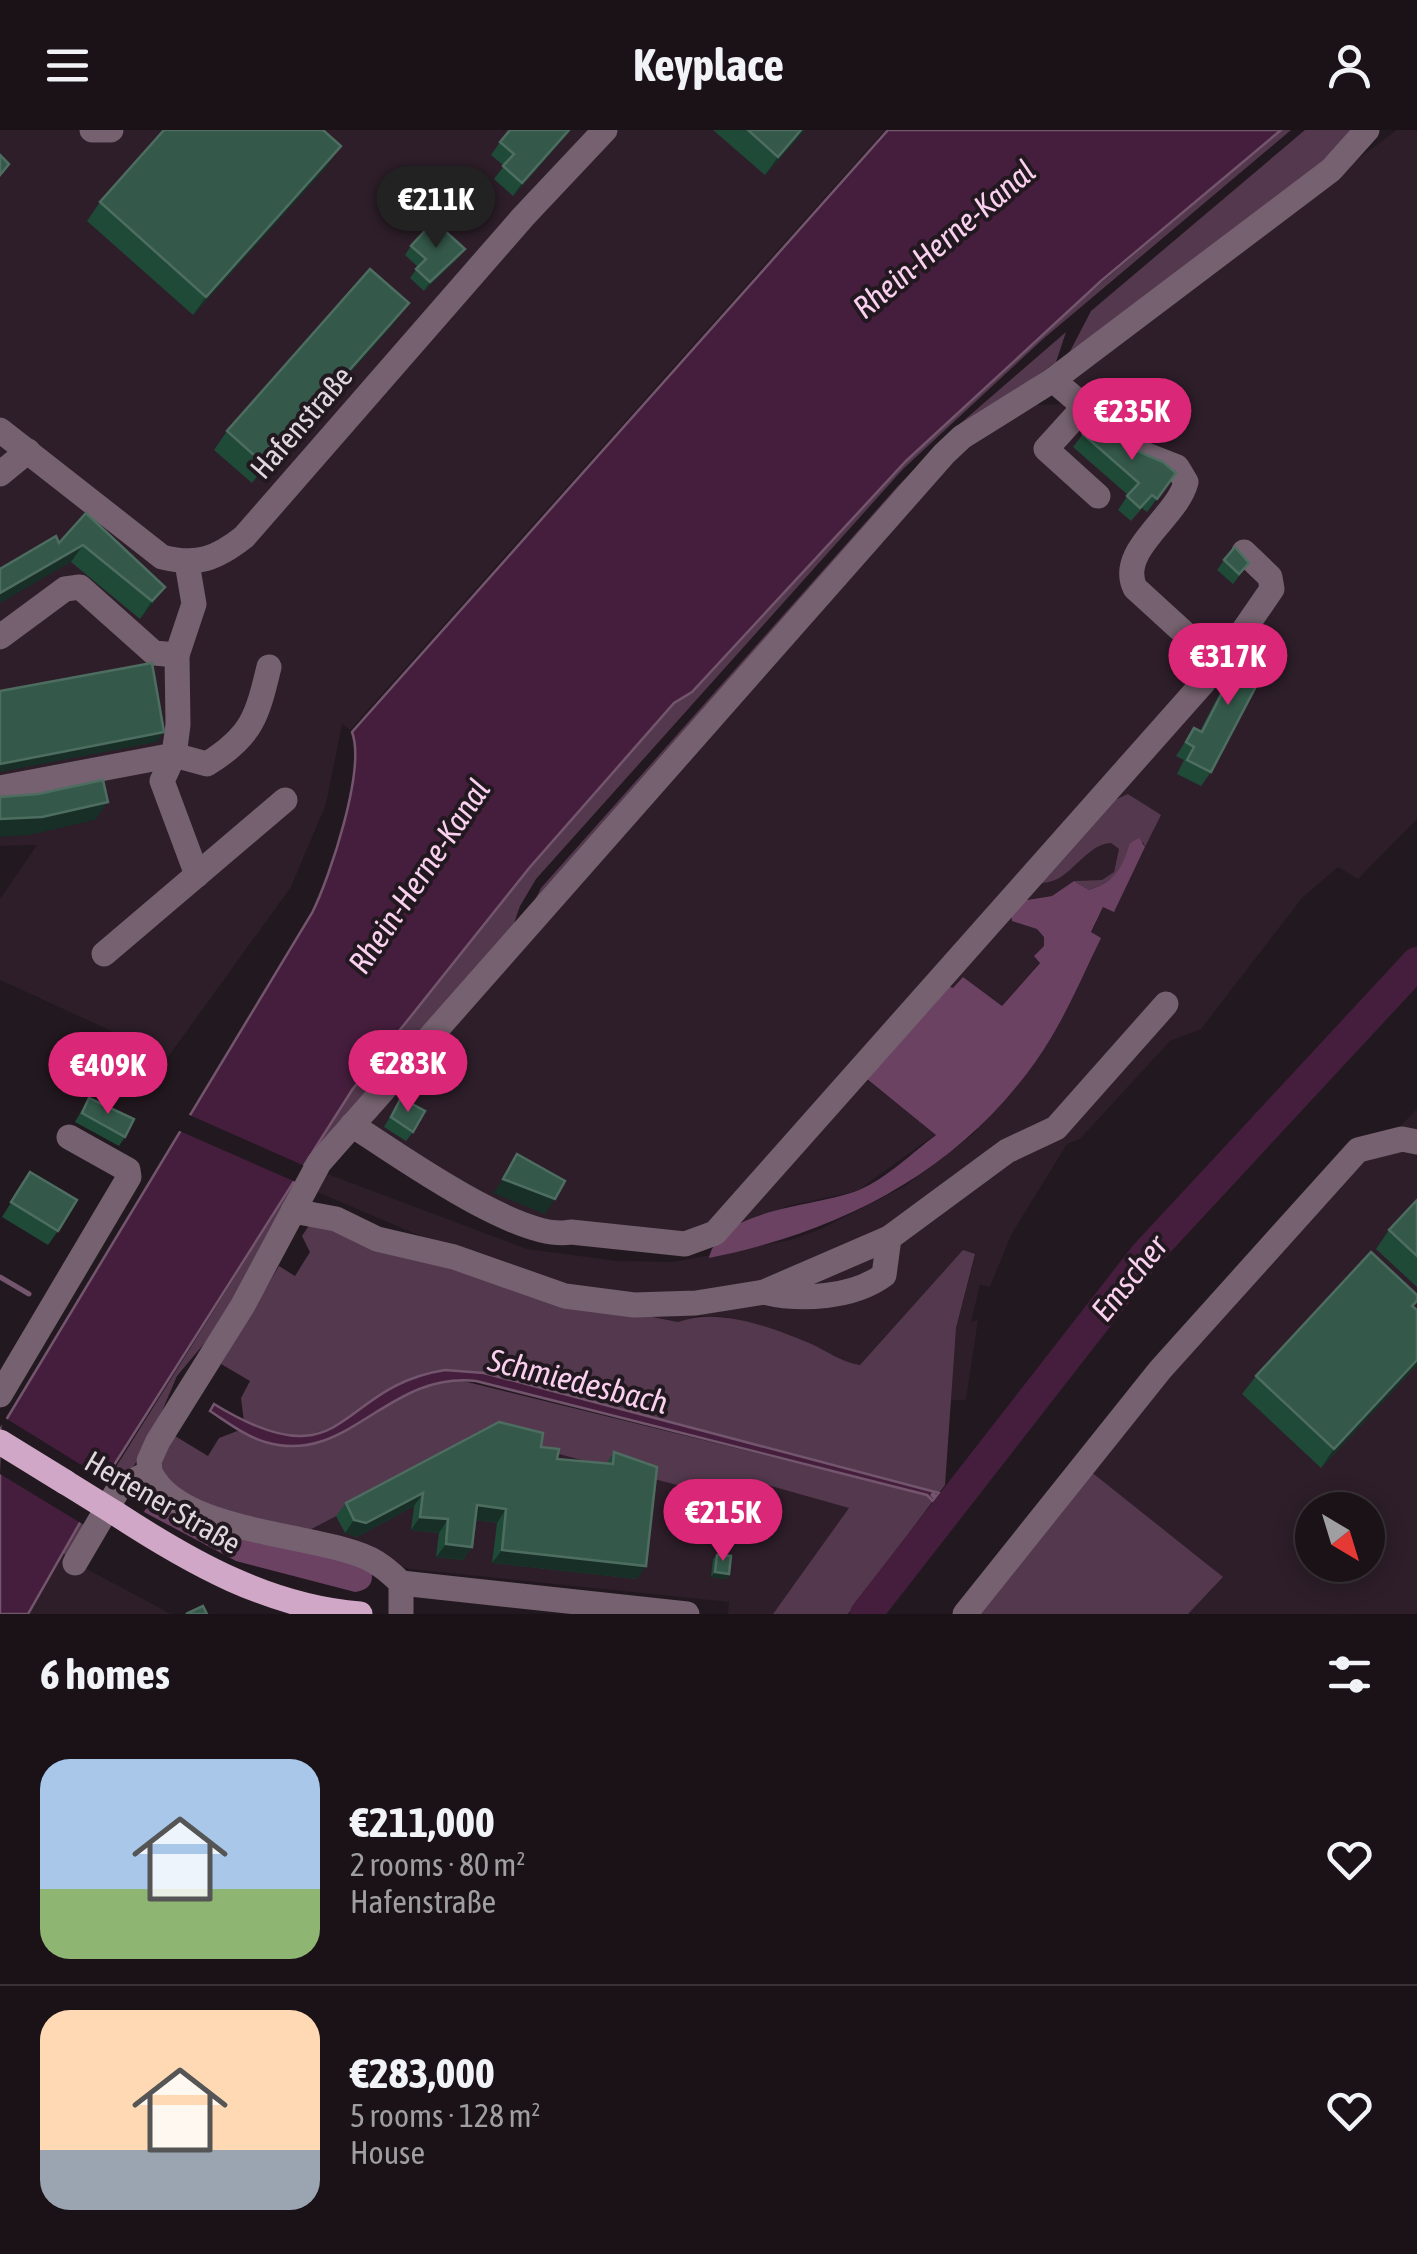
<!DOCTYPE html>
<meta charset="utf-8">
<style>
:root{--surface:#1a1217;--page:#231b20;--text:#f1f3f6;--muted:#9f9ea1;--line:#383236;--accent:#db2777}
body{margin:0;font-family:"Asap Condensed",sans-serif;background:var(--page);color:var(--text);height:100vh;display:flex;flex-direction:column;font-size:38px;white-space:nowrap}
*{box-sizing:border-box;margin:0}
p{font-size:32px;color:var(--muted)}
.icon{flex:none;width:55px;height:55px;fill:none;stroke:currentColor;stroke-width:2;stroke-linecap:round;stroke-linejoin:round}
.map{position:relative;height:1484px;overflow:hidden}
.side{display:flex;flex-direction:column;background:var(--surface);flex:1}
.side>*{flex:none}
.needle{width:65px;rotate:142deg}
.controls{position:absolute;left:1295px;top:1362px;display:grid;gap:20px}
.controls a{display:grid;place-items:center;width:90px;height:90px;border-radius:50%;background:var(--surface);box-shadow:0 5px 25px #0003,0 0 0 2px var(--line);font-size:50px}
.price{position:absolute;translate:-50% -85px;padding:0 22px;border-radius:35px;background:var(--accent);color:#fff;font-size:32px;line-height:65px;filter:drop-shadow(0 2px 5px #0008)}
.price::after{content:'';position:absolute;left:50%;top:60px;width:30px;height:22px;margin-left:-15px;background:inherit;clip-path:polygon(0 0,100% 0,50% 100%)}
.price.current{background:#222;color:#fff}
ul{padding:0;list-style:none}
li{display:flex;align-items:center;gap:30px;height:250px;padding:0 40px}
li+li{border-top:2px solid var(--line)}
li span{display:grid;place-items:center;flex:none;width:280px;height:200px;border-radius:30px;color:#555}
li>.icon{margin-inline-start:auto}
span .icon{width:120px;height:120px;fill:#fffc;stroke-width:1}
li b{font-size:42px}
h2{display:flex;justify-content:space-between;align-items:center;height:120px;padding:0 40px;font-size:42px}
header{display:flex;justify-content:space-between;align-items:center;height:130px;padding:0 40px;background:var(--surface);font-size:45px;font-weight:700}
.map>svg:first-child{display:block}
</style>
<header><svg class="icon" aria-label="menu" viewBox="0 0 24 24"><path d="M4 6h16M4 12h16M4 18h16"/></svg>Keyplace<svg class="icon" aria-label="person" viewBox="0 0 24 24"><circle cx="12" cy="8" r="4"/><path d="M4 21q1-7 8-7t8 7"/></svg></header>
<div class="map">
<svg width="1417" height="1484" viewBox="0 0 1417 1484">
<rect width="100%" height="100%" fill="#22181f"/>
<g fill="#2d1e29" fill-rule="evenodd">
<polygon points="0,0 885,0 350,600 342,594 326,674 291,757 168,927 0,850 0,769 37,715 0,716"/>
<polygon points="1397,0 1417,0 1417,689 1358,749 1338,737 1302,768 1201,899 1170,911 1080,1009 1067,1014 1011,1105 990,1157 980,1155 971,1192 978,1190 966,1270 949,1270 956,1198 975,1125 936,1151 860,1235 841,1232 806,1212 727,1187 696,1186 679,1192 565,1170 374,1101 437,1113 317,1062 325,1043 527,1119 617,1131 673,1132 790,1110 821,1099 905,1056 972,1005 1017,956 1051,908 1100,808 1091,803 1104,776 1114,781 1160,686 1129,664 1110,672 1049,753 1100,713 1111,713 1119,719 1114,742 1102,750 1074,751 1052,766 1021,771 1044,807 1044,816 1040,832 1002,876 963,847 953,859 949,856 867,950 936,1004 857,1061 788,1076 726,1102 569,1109 364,1013 379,978 948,327 1036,275 1060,274 1074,258 1073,247 1244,112"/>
<path d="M1417,979v505h-229l35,-37 -271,37 401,-471 28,3zM1312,1380h56v55h-56z"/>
<polygon points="490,1306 742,1371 753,1351 850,1378 773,1484 728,1484 729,1472 410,1439 298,1406"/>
<polygon points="62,1423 87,1439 171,1484 28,1484"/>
</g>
<g fill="#54394e">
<polygon points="1281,0 1291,0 1043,209 903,339 536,749 520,776 509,808 294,1066 213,1203 177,1246 148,1314 73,1429 62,1423 352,960 530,737 674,573 692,562 906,331 1047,199"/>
<polygon points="1305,0 1357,0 1329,28 1066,229 1091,181"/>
<polygon points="1066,202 1056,232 1021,257 530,780 541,758 897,357 954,299"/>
<path d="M1128,664l33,21 -16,32 -2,-5c-16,21 -28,40 -54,48l-15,-9 28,-1 12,-8 5,-23 -8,-6c-28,1 -44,46 -74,39l73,-80z"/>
<path d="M310,1094l255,76 113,22c40,-15 93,5 131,21 19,8 31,19 51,22l103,-115 12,4 -19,74 -11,157 -6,8 -477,-123c-85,1 -134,104 -218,52l-3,-24 9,-17 -29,-17 58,-98 16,10 15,-24 -8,-16z"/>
<path d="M455,1249l472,116 6,6 -85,113h-75l76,-106 -96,-27 -11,21 -252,-66 -192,100 -96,-30 -40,-31 -1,-15 14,-24 33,20 11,-18 21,-8c94,53 130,-46 215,-51z"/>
<polygon points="1090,1341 1223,1447 1188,1484 975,1484"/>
</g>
<g fill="#6c4263">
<path d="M1139,708l6,9 -31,65 -11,-5 -12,25 10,6c-20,41 -38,85 -65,123 -78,111 -196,171 -327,197 11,-51 110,-51 150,-68 28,-12 53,-37 77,-55l-69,-56 81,-93 5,2 10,-11 39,29 38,-43 -6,-7 10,-10v-9l-7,-8 -25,-8 -1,-7 10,-13 31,-5 22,-15 15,9c27,-9 33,-22 41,-47z"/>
<path d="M139,1358l34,24 186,51 13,9c1,13 -4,18 -17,20l-119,-31 -92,-49 3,-6 -22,-14z"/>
</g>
<g fill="#451e3d" stroke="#73566d" stroke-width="2.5">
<path d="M888,0h393l-180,151 -195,180 -214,231 -18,11 -144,164 -178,223 -250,394 -74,130h-28v-184l312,-517c18,-36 54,-144 40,-181z"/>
<path d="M445,1240l39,3 455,120 -6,8 -6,-6 -451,-114c-89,-10 -128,86 -211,61 -20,-6 -38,-20 -55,-31l4,-7c134,82 121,-17 231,-34z"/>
</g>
<g fill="#22181f">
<polygon points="185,983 307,1037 298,1053 175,999"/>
<polygon points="2,1286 109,1352 84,1395 0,1344"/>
</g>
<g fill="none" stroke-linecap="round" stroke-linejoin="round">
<g stroke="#73566d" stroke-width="5">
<polyline points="0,1147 29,1164"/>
<polyline points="933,1365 947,1376"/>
</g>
<polyline stroke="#451e3d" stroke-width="32" points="866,1484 1145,1126 1417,833"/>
<g stroke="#75616f" stroke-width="25">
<polyline points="92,0 111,0"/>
<polyline points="1084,277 1046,319 1098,366"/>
<path d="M0,300l162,127c35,9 54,2 82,-20l279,-320 82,-87"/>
<polyline points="0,344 28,321"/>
<polyline points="187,433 194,474 177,525 178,595 174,625 162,651 197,745"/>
<polyline points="0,507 65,459 80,457 154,523 177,525"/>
<polyline points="1209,537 1232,517 1272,459 1270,447 1244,422"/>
<path d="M0,658l174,-33 33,9c45,-28 50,-47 62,-97"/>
<polyline points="104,824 285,670"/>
<path d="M352,995c45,29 169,118 219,107l114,12 30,-11 488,-550 6,-16 -4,-15 -70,-64c-18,-38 42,-70 51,-106l-9,-15 -41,-16 -83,-71"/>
<polyline points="293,1081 336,1089 377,1109 454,1127 565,1166 634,1175 696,1173 764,1162 889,1108 1007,1021 1056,998 1166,874"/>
<path d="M764,1162c36,9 89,6 120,-17l5,-37"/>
<polyline points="0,1265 129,1047 128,1040 69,1007"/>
<polyline points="150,1342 149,1331 158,1311 243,1175 319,1033 944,324 962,307 1053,250 1331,40 1367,0"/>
<path d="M150,1342c29,62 162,60 220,87 12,6 22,15 31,24v31"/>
<polyline points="75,1433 119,1358 150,1342"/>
<polyline points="401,1453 687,1484"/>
<polyline points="965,1484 1160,1240 1358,1020 1402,1009 1417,1012"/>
</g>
<g stroke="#d0a7c6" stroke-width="25">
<polyline points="0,1312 65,1352"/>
<path d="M115,1383c75,49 154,94 245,101"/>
</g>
<polyline stroke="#d0a7c6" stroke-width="25" points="65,1352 115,1383"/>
</g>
<g fill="#1f4a38">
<polygon points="571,0 513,66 494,49 504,36 491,25 500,12"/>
<polygon points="713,0 805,0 765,45"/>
<polygon points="328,35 193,185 87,91 100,72"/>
<polygon points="411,116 465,119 458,128 424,161 410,148 418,137 405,125"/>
<polygon points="395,192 252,353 214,320 227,301"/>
<polygon points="1083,304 1135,320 1176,343 1147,382 1142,378 1131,391 1118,380 1128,365 1073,317"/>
<polygon points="86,383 165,457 140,489 71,432 59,413"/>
<polygon points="1224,430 1249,433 1233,454 1217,440"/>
<polygon points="1242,524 1211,642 1201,656 1177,644 1184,630 1176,626 1194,598 1200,601 1233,538"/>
<polygon points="89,968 125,1007 119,1016 75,992"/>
<polygon points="401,968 413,1002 406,1011 384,997"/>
<polygon points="30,1042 58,1101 48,1115 2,1087"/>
<polygon points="1417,1070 1417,1157 1376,1119 1389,1100"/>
<polygon points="1417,1172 1413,1177 1417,1235 1321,1338 1242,1264 1256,1246"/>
<polygon points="541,1317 557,1329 606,1334 614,1322 637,1449 492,1433 497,1393 475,1390 472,1417 463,1430 436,1427 439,1403 411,1400 414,1376 357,1407 345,1403 336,1386 346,1373"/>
<polygon points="717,1425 729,1444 726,1449 711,1447 713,1429"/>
</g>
<g fill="#182f27">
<polygon points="569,0 571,0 513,66 522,53"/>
<polygon points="801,0 805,0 765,45 778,27"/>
<polygon points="341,16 328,35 193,185 206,167"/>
<polygon points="465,119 458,128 424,161 430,152"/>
<polygon points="409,173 395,192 252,353 265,335"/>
<polygon points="83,415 71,432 0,473 0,463"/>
<polygon points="165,457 153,474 140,489 152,471"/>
<polygon points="164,602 157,612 0,642 0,634"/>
<polygon points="108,672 95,690 29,705 0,707 0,689"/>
<polygon points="503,1049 555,1069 545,1084 493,1063"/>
<polygon points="1417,1230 1417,1235 1321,1338 1334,1319"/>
<polygon points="423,1363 414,1376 357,1407 345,1403 354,1390"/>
<polygon points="477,1375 506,1379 497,1393 467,1389"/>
<polygon points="420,1387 448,1389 439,1403 411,1400"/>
<polygon points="446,1414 472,1417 463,1430 436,1427"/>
<polygon points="502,1420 646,1436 637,1449 492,1433"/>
<polygon points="715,1442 729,1444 726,1449 711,1447"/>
</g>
<g fill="#34594a" stroke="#4e6d61" stroke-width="2.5">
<polygon points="164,0 323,0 341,16 206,167 100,72"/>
<polygon points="510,0 569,0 522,53 503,36 514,24 500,12"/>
<polygon points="748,0 801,0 778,27"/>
<polygon points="0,25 9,34 0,45"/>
<polygon points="434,91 465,119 430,152 416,139 426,129 411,116"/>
<polygon points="370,139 409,173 265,335 227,301"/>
<polygon points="1097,287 1135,320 1163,332 1176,343 1157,369 1152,365 1140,378 1127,366 1139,353 1083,304"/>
<polygon points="86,383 165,457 152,471 83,415 0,463 0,439 56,406 59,413"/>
<polygon points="1235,417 1249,433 1239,444 1224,430"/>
<polygon points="1253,514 1273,524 1211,642 1187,630 1194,617 1186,612 1194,598 1202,602 1242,524"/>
<polygon points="152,533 164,602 0,634 0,561"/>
<polygon points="103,650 108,672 42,687 0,689 0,667 38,664"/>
<polygon points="89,968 134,989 125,1007 82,983"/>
<polygon points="401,968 425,981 413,1002 391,987"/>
<polygon points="517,1024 565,1051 555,1069 503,1049"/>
<polygon points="30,1042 77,1070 58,1101 11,1072"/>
<polygon points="1417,1070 1417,1126 1389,1100"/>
<polygon points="1371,1122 1417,1165 1417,1171 1412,1176 1417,1180 1417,1230 1334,1319 1256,1246"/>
<polygon points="499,1292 543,1303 541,1317 559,1319 557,1329 613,1334 614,1322 657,1337 646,1436 502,1420 506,1379 477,1375 472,1417 446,1414 448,1389 420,1387 423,1363 366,1393 354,1390 346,1373"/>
<polygon points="717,1425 731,1426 729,1444 715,1442"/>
<polygon points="203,1476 207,1484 186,1484"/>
</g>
<g text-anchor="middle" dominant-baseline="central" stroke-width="8" stroke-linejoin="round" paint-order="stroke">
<g font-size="30" fill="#ded8dd" stroke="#22181f">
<text transform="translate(301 292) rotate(-49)">Hafenstraße</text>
<text transform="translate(163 1372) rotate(30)">Hertener Straße</text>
</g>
<g font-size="32" font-style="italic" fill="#fad0ef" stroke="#22181f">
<text transform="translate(944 109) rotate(-40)">Rhein-Herne-Kanal</text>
<text transform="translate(419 746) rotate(-56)">Rhein-Herne-Kanal</text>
<text transform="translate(1129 1148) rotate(-51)">Emscher</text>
<text transform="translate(578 1251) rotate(14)">Schmiedesbach</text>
</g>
</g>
</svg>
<div class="controls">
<a><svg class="needle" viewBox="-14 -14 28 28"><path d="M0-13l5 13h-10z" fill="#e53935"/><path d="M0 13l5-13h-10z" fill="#9f9ea1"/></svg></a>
</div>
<b class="price current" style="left:436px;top:121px">€211K</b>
<b class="price" style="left:1132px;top:333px">€235K</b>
<b class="price" style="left:1228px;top:578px">€317K</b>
<b class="price" style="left:408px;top:985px">€283K</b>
<b class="price" style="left:108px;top:987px">€409K</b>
<b class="price" style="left:723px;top:1434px">€215K</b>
</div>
<section class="side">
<h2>6 homes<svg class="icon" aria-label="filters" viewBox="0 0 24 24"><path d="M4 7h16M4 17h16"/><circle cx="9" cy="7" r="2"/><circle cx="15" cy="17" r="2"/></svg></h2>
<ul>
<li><span style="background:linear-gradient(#a9c7e8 65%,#8fb573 0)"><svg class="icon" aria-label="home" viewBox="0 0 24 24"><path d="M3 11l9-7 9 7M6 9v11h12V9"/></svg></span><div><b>€211,000</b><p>2 rooms · 80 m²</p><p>Hafenstraße</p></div><svg class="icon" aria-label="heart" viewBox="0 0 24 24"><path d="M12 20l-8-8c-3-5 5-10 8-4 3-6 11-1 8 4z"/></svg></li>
<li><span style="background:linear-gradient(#ffd9b3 70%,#9aa5b1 0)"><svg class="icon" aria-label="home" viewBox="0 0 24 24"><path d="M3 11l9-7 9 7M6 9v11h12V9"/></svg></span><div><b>€283,000</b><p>5 rooms · 128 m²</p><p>House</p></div><svg class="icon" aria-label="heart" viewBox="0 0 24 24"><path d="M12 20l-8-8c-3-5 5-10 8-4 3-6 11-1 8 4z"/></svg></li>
</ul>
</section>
